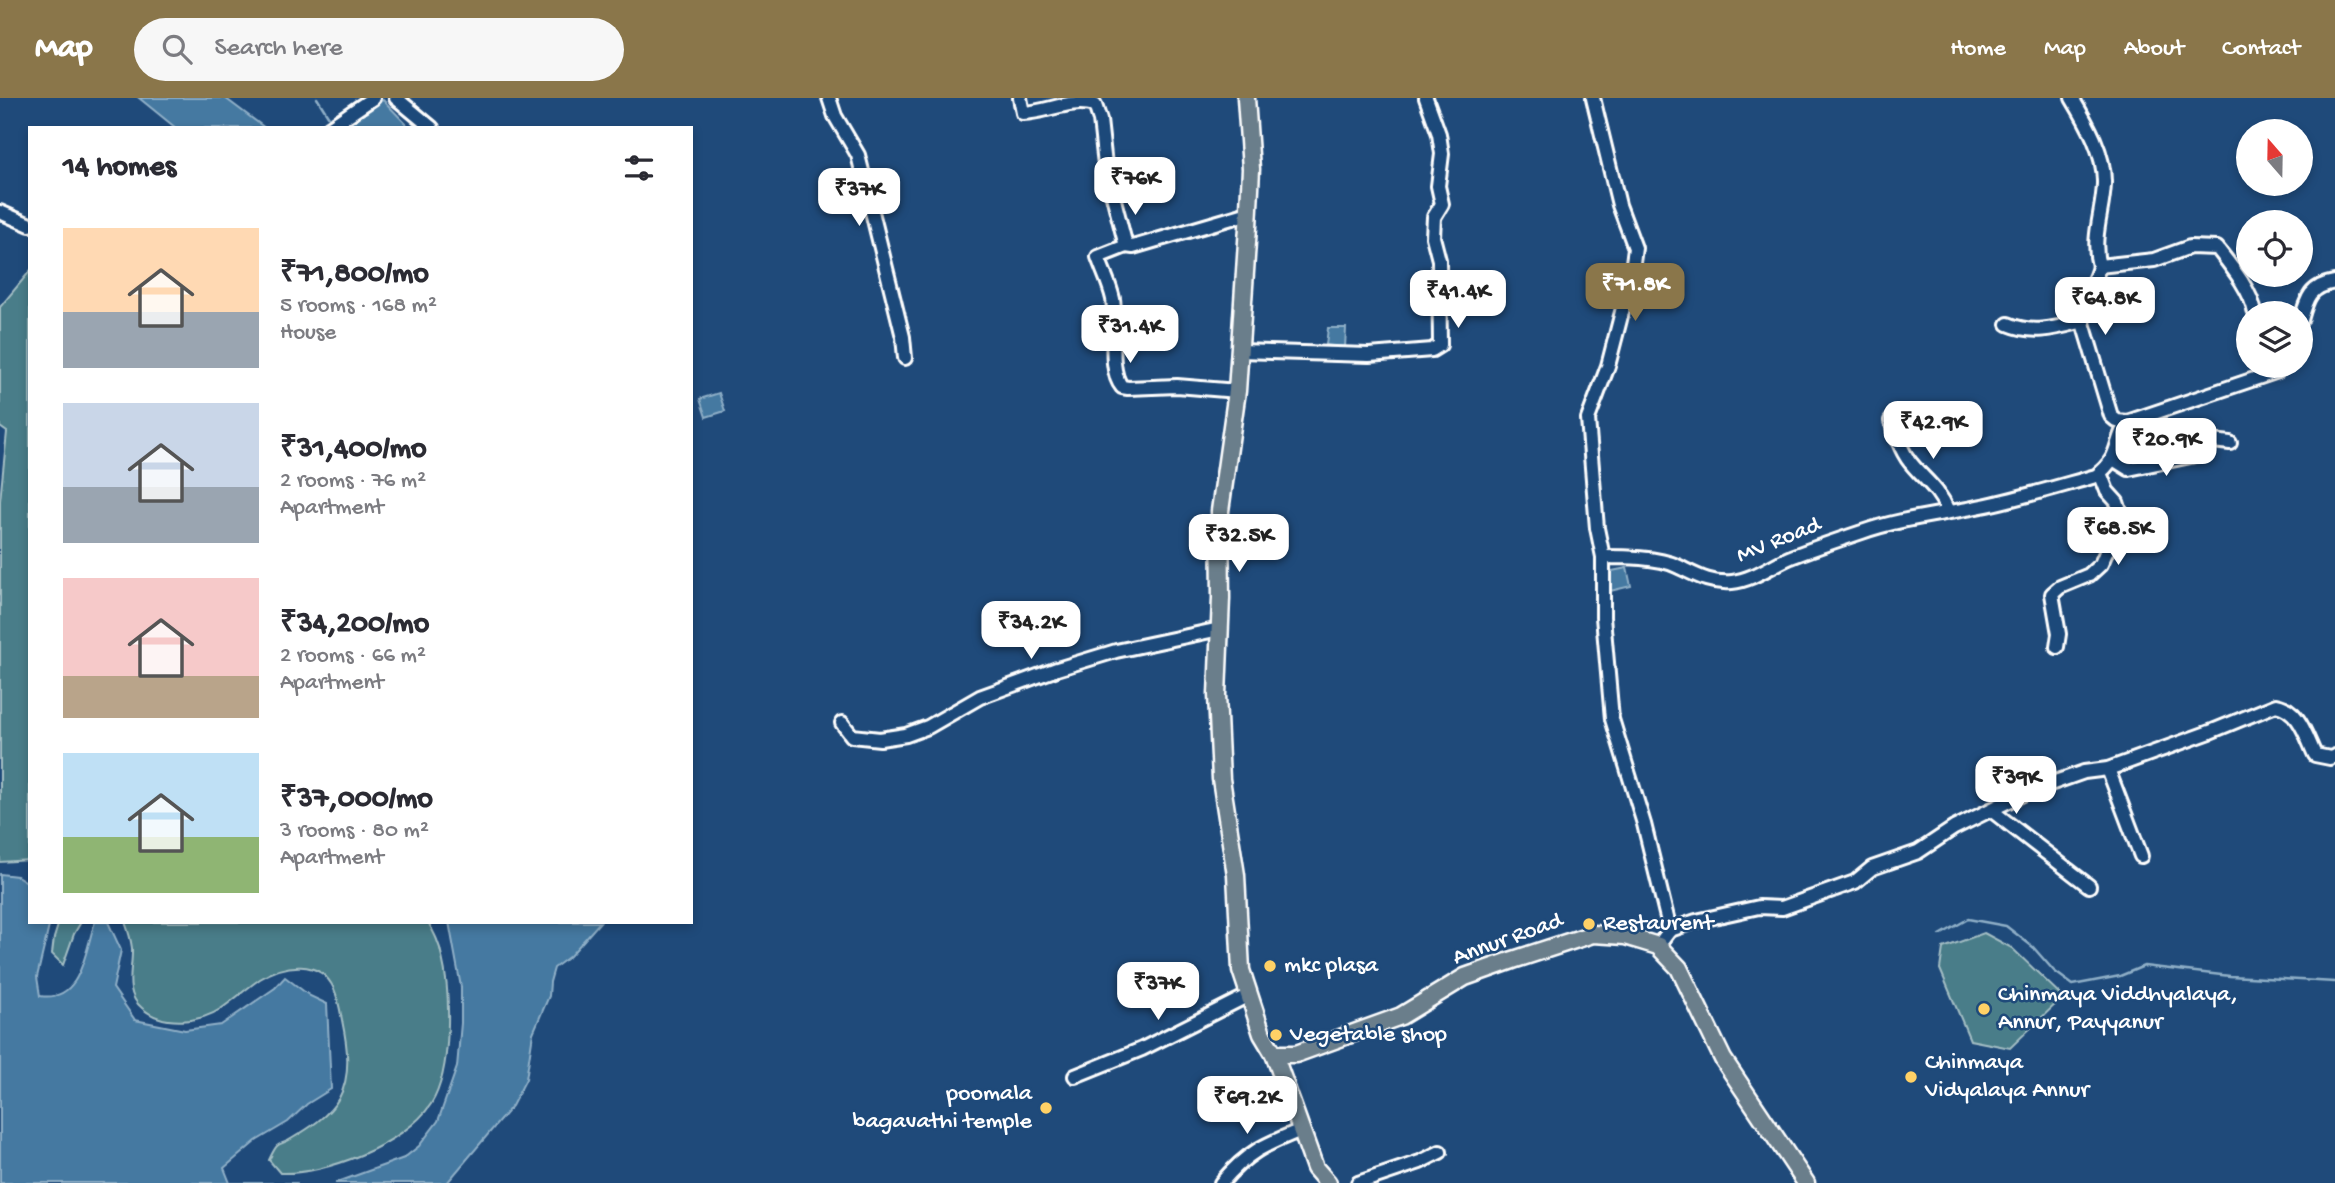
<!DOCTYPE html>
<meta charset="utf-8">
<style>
:root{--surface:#fff;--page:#f7f7f7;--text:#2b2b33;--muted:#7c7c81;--accent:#8a764a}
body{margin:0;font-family:"Gochi Hand",sans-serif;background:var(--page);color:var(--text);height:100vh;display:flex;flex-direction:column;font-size:26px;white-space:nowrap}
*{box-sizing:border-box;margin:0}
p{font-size:23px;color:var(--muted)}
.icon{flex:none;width:38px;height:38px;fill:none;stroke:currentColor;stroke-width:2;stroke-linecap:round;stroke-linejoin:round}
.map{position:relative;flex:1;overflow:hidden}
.side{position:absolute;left:28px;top:28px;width:665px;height:798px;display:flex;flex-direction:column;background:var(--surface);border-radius:0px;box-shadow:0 4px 10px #0003}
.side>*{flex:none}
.needle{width:46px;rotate:340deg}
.tools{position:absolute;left:2236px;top:21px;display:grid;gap:14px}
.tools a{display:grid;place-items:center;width:77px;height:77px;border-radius:50%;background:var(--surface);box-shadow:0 4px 10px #0003;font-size:35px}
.price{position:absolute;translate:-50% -60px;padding:0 16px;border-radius:14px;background:#fff;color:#222;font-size:23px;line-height:46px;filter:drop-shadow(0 2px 4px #0008)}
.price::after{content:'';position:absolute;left:50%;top:42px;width:21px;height:16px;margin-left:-10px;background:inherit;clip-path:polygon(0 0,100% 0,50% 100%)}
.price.on{background:var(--accent);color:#fff}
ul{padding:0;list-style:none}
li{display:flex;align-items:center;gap:21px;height:175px;padding:0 35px}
li span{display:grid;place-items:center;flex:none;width:196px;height:140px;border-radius:0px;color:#555}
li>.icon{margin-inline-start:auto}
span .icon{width:84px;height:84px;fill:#fffc;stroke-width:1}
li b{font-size:30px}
h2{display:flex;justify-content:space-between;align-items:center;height:84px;padding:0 35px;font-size:30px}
header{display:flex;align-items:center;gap:42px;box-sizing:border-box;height:98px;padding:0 35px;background:var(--accent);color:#fff}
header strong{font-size:33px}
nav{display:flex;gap:38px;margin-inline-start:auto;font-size:24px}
.search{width:490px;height:63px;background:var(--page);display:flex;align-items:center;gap:18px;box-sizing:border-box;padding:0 24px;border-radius:38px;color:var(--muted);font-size:26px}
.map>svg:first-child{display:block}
</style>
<header>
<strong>Map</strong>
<div class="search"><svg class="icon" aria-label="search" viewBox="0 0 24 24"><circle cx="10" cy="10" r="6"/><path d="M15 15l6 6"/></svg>Search here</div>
<nav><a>Home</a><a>Map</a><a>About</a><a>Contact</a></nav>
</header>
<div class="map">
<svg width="2335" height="1085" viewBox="0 0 2335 1085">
<rect width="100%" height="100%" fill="#1f4a7a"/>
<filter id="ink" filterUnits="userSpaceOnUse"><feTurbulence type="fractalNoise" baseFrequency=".0143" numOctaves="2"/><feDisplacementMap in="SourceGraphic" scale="14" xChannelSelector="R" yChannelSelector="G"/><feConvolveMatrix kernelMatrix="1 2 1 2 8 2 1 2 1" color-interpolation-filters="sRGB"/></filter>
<g filter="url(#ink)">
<g fill="#4a7d89" stroke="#a4bec4" stroke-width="2">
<polygon points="30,173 30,762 0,764 0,403 7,334 0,329 0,209"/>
<polygon points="59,824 81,824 74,836 63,867 52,856 54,840"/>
<path d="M125,824h303c6,11 12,22 14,35 9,37 10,114 -11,147 -26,40 -106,71 -151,69l-11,-13c2,-4 5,-11 8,-14 3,-3 10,-4 14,-7 17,-10 38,-23 48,-41 13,-23 8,-54 3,-78 -2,-11 -4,-22 -8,-31 -14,-31 -50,-25 -74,-10 -13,9 -25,20 -38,29 -22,15 -59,19 -80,0 -19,-16 -9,-39 -10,-60 -1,-8 -4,-18 -7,-26z"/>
<polygon points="1984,835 2012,850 2063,899 2010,950 1970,942 1940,871 1943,850"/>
</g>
<g fill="#4479a1" stroke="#8fafc7" stroke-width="2">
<polygon points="139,0 225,0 265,30 176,30"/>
<polygon points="383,2 410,30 340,30"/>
<polygon points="1328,230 1346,230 1345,250 1326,247"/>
<polygon points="719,295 725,313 706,319 700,301"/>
<polygon points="1627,470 1631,488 1606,494 1602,475"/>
<path d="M0,776l17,2 13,8v38h20l-13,55 3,19c42,7 45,-46 55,-74h13l13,28 -8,38 22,32 50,10 36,-5 54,-37 10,-11 25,19 17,8 4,85 -24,15 -19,18 -32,19 -32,27 6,15h68h-298z"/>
<polygon points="449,824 600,824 570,858 554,870 550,884 549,898 533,935 526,981 512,1008 447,1085 335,1085 404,1060 419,1048 438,1023 457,969 461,925 461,889"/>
</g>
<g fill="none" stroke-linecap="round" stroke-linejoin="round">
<g stroke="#8fafc7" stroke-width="2.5">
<polyline points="317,0 332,24"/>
<polyline points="1940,837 1968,821 2006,828 2033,849 2054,873 2073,887 2120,878 2144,868 2230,878 2335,884"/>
</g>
<g stroke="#fff" stroke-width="18">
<g id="minor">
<polyline points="396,0 432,30"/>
<polyline points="829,0 835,18 858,57 903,239 905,260"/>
<path d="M1020,0l3,15c26,-1 47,-15 72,-8l5,15 5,45 21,81 7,1 116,-34"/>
<polyline points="1593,0 1619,107 1635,150 1631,179 1608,268 1588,321 1597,430 1603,459"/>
<path d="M2072,0c15,25 33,56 32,86 -1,28 -13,54 -5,82l55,-6 36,-13 27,1c14,18 34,42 38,65"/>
<polyline points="329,30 373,0"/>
<polyline points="0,114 30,127"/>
<path d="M1126,148l-28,11c5,14 12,28 15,42 4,25 -6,70 9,88l6,1 49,-2 60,5"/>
<path d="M2099,168c-3,17 -16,29 -19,47l31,103 6,5 10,1"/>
<path d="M2301,222c6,-22 9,-34 34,-38"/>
<path d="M2008,226c26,11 48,4 75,-3"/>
<polyline points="1240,253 1369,257 1432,252 1440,247 1439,162 1433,139 1434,119 1442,106 1438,88 1442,56 1439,36 1426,0"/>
<path d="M1891,323c5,13 8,25 16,37 14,20 30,27 41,53"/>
<polyline points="2113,361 2129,371 2200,356 2213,343 2230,345"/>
<polyline points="2057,549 2059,536 2052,496 2060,489 2089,477 2101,466 2108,450 2121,416 2117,404 2107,393 2100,375"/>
<polyline points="842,625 852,638 880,641 906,637 928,629 980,599 1057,571 1116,553 1220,531"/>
<polyline points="2108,671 2141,758"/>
<polyline points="1991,712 2089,788"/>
<path d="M1670,832l26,-9 63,-14 23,1 73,-26 17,-14 46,-16 36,-24 73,-36 57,-20 24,-3 102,-37 66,-27c23,4 30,31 39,50l15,3 5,-2"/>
<path d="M1658,848l12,-16 -26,-106 -32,-105 -9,-102v-60c21,0 55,0 74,9 19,9 33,18 55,16 21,-2 40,-17 59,-25 23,-9 47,-17 71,-25 40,-14 83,-18 125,-27 37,-8 73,-19 109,-29 25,-19 17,-31 31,-54l151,-51 4,-5"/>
<polyline points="1075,978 1142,951 1249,897"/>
<path d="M1221,1085c26,-31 43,-38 80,-53"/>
<polyline points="1358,1085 1420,1064 1440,1054"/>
</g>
</g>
<g stroke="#fff" stroke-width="21">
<g id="major">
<polyline points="1246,0 1251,71 1248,129 1237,293 1220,413 1221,500 1217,597 1221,681 1236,777 1241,872 1262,936 1274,956 1315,1070 1328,1085"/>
<polyline points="1274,956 1296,956 1401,918 1465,879 1513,862 1593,836 1625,838 1658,848 1679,870 1723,961 1806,1085"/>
</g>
</g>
<use href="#minor" stroke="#1f4a7a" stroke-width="12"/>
<use href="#major" stroke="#6b7e8b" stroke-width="16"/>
</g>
</g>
<g fill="#ffd166" stroke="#1f4a7a" stroke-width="2.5">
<circle cx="1589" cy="826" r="7"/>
<circle cx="1270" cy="868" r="7"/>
<circle cx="1984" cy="911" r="7"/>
<circle cx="1276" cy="937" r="7"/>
<circle cx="1911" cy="979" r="7"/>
<circle cx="1046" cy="1010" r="7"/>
</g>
<g text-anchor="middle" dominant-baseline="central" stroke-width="5" stroke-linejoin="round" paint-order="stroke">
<g font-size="24" fill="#fff" stroke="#1f4a7a">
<text transform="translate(1779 443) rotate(-22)">MV Road</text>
<text transform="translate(1508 842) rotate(-20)">Annur Road</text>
</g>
<g font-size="24" fill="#fff" stroke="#1f4a7a" text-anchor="start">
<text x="1603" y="826">Restaurent</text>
<text x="1284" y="868">mkc plasa</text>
<text x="1998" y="897">Chinmaya Viddhyalaya,<tspan x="1998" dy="28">Annur, Payyanur</tspan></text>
<text x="1290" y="937">Vegetable shop</text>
<text x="1925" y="965">Chinmaya<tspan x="1925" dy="28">Vidyalaya Annur</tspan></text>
<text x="1032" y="996" text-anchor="end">poomala<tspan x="1032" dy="28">bagavathi temple</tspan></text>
</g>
</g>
</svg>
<div class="tools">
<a><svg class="needle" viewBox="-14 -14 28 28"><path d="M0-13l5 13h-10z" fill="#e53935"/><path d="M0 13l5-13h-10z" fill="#7c7c81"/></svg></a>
<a><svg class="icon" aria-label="locate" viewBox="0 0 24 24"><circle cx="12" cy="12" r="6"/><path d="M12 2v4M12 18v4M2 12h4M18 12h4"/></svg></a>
<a><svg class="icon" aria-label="layers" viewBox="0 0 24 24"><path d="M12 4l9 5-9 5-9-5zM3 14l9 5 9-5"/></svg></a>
</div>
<b class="price" style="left:1135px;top:119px">₹76K</b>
<b class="price" style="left:859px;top:130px">₹37K</b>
<b class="price on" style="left:1635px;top:225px">₹71.8K</b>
<b class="price" style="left:1458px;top:232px">₹41.4K</b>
<b class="price" style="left:2105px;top:239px">₹64.8K</b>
<b class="price" style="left:1130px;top:267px">₹31.4K</b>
<b class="price" style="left:1933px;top:363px">₹42.9K</b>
<b class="price" style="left:2166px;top:380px">₹20.9K</b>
<b class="price" style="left:2118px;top:469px">₹68.5K</b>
<b class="price" style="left:1239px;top:476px">₹32.5K</b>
<b class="price" style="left:1031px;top:563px">₹34.2K</b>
<b class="price" style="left:2016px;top:718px">₹39K</b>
<b class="price" style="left:1158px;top:924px">₹37K</b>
<b class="price" style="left:1247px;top:1038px">₹69.2K</b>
<section class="side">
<h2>14 homes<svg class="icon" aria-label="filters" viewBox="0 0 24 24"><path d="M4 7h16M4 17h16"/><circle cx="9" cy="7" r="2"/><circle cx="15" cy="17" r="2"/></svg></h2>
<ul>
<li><span style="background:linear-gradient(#ffd9b3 60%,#9aa5b1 0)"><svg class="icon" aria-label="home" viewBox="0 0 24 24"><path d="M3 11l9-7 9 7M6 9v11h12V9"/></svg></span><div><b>₹71,800/mo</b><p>5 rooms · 168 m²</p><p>House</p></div></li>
<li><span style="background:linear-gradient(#c9d6e8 60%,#9aa5b1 0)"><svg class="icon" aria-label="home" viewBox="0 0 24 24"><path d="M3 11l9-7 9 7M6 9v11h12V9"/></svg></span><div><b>₹31,400/mo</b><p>2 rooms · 76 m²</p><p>Apartment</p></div></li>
<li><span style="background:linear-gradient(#f6c9c9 70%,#b9a48a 0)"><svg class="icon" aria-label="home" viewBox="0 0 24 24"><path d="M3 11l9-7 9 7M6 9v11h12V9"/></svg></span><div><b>₹34,200/mo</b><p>2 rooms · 66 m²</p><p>Apartment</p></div></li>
<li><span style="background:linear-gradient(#bfe0f5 60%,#8fb573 0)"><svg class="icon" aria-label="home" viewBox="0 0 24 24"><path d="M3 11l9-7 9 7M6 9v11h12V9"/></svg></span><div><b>₹37,000/mo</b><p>3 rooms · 80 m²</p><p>Apartment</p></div></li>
</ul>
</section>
</div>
